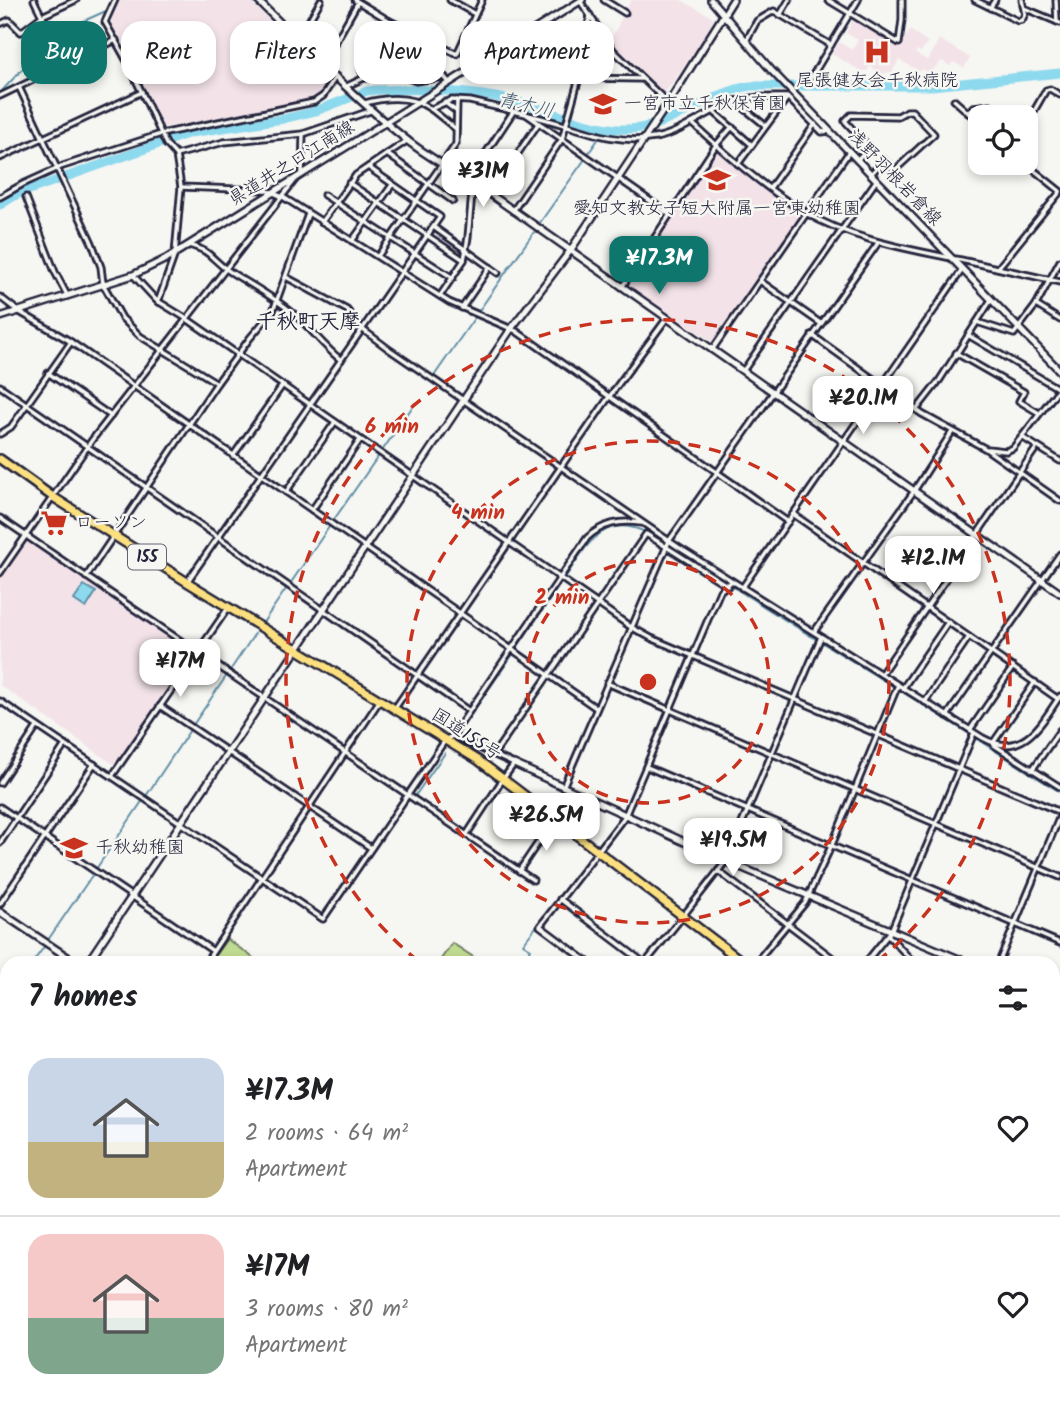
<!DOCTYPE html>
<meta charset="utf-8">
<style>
:root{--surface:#fff;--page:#f2f2f2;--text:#202124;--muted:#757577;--line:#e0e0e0;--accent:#0f766e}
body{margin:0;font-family:Kalam,"Klee One",sans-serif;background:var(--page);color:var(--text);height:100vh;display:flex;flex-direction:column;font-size:26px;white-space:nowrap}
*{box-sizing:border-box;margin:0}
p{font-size:23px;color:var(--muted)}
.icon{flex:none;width:38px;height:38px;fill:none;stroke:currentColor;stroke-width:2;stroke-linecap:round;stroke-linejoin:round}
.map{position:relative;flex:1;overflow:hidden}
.drawer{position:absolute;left:0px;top:956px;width:1060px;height:450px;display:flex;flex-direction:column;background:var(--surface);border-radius:21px 21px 0 0;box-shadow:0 4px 10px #0003}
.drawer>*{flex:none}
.guide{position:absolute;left:21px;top:21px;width:700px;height:63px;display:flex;gap:14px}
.controls{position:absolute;left:968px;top:105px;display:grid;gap:14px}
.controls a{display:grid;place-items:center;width:70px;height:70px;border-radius:14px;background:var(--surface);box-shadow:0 4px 10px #0003;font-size:35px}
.price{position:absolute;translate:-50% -60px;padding:0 16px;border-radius:14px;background:#fff;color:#222;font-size:23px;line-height:46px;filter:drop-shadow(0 2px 4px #0008)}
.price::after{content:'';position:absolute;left:50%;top:42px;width:21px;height:16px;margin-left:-10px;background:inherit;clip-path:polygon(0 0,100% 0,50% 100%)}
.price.selected{background:var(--accent);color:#fff}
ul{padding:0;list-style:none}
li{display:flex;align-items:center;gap:21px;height:175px;padding:0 28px}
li+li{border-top:2px solid var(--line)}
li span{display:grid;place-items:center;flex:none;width:196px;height:140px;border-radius:21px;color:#555}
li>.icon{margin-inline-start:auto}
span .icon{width:84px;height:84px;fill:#fffc;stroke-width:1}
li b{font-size:30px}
h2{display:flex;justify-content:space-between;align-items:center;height:84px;padding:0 28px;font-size:30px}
.tag{padding:0 24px;border-radius:21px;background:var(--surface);box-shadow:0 4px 10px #0003;font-size:24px;line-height:63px}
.tag.selected{background:var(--accent);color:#fff}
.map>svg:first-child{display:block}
</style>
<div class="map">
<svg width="1060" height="1405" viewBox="0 0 1060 1405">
<rect width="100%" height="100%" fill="#f6f6f2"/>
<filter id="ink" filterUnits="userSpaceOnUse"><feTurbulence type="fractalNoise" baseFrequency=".0143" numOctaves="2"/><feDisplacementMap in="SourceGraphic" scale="14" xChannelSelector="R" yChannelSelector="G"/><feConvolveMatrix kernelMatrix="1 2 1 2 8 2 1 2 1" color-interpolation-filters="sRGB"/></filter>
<g filter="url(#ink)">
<g fill="#f3e3e9">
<polygon points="120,0 249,0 328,78 325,84 328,87 322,95 313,101 161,128 112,24 111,18"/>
<polygon points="631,0 681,0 714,18 702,42 664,94 610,41"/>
<polygon points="854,18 900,46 910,30 928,42 921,52 917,50 915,53 928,61 939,39 970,58 964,68 953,62 950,66 942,61 931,71 928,72 922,69 921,72 899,60 892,72 881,74 870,66 867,71 861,71 832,54 839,42 852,50 858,40 846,33"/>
<polygon points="717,148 766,191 802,215 713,342 624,283"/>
<polygon points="27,538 191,650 191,657 116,766 0,685 0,577"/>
</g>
<g fill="#bfda91" stroke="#707e66" stroke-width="2">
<polygon points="227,939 259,962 210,962"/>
<polygon points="452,943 481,962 439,962"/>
</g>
<polygon fill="#8dd9ee" stroke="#6290a6" stroke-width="2" points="84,585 96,592 86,608 74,600"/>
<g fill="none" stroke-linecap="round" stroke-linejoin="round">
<g stroke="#6290a6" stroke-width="2">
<polyline points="113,8 118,0"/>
<polyline points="55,34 108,10"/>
<polyline points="0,93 52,37"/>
<polyline points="602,134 608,128"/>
<polyline points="588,154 599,138"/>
<polyline points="539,224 585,159"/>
<polyline points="478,312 534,232"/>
<polyline points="434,376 475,317"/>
<polyline points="382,451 415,403"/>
<polyline points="333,521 379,455"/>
<path d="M565,578c20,-31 39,-67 82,-45"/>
<polyline points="290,584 329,527"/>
<polyline points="733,587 817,640"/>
<polyline points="262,624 286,589"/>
<polyline points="821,642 894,687"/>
<polyline points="516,649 561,583"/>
<polyline points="692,653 701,631"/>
<polyline points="229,672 256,632"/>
<polyline points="899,690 971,735"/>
<polyline points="0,705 34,728"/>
<polyline points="668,707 690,658"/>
<polyline points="193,725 227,675"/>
<polyline points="39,731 62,746"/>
<polyline points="459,732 513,654"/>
<polyline points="975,738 1060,792"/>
<path d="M1003,748c33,-4 39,-21 57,-47"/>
<polyline points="66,749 89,765"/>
<polyline points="95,769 138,797"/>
<polyline points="146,796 190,730"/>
<polyline points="415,796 445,753"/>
<polyline points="624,810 666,712"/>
<polyline points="599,847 620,819"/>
<polyline points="96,869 143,800"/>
<polyline points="48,940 93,874"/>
<polyline points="33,962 44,947"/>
<polyline points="522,962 531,949 523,944 564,890"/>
<polyline points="0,996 7,994"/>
<polyline points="0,1368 7,1373"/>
<polyline points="0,1398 7,1387"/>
<polyline points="41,1398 42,1399"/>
</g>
<g stroke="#8dd9ee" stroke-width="9">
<path d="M0,205l18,-11 172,-61 93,-14 33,-8 51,-20 10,-1c40,-2 95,1 134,10 37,9 81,31 119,29 47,-3 75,-35 120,-43h182l128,-13"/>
<polyline points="1054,1369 1060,1358"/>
<polyline points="846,1398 860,1405"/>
<polyline points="359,1405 366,1398"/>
<polyline points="946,1405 978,1398"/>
</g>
<g stroke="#22223b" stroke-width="9">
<g id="street">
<path d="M34,0c10,22 23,41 32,64"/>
<polyline points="115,0 105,22 128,63 166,144 176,155 181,187 175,254 158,302"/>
<polyline points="355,0 388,20 457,54 482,0"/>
<polyline points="450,0 475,14"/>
<polyline points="604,0 625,13"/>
<polyline points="828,0 899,43 902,20 902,0"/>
<polyline points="975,0 1018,21 1022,20 1025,14 1022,0"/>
<polyline points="1056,0 1057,22"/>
<polyline points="580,1 614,51 642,78"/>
<polyline points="990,8 995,0"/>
<polyline points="1024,8 1060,23"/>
<polyline points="780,15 789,0"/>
<polyline points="388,20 361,69 364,78 402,77 416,34"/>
<polyline points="0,24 9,20 21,32 42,16 76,0"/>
<polyline points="298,40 321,0"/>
<polyline points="746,41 757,21 774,11 831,45"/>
<polyline points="373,47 443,76 449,82"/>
<polyline points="482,63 579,78 643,79 668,103"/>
<polyline points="323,64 358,2"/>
<polyline points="403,76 416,81 445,77"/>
<polyline points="811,78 858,0"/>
<polyline points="347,86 364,78"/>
<polyline points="19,87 92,243 101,267 103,284 122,318 140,336 217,383"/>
<polyline points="0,96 116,40"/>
<polyline points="954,100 980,123"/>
<polyline points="735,101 766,126"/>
<polyline points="444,102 456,111"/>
<path d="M365,103c22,-6 46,-8 66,6l20,-9 19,1 56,13 143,100"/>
<polyline points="431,109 456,129"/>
<polyline points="714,112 752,145"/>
<polyline points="968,113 973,107 990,105 995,109 989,117"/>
<path d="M528,115c43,9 82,31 127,23 28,-5 52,-27 78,-36 17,-6 37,-5 54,-5l35,35 7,-1"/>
<path d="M692,123c35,32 71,64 112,89 48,28 104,37 157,48 33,7 66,15 99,22"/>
<polyline points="1026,125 1046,90 1050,89 1060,95"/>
<polyline points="387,154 453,201"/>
<polyline points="176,155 224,142 303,134 370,111"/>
<polyline points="0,158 142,92"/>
<polyline points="857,160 869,147 845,121 851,115 898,116 907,111 912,111 934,134 895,170 884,160 871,174"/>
<polyline points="1025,163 1060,191"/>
<polyline points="738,164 787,98"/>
<polyline points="302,174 303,134"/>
<polyline points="349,183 464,260"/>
<polyline points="181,187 266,190 283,197 449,302 516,331 788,522"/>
<polyline points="770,188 815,124"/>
<polyline points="490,194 538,124"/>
<polyline points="324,195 453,278"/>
<polyline points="0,197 23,184 63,166 161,134 314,102 323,96 336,76"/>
<polyline points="26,197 55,272 67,295"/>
<polyline points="513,211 562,139 579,78 590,15"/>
<polyline points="322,222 356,175 408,140"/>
<polyline points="435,228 498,273"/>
<polyline points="352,241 392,185"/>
<path d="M189,245c25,7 21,14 40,26 22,14 45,26 65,43 17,14 29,32 47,46"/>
<polyline points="378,256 456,144 457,100"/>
<polyline points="998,268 1060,192"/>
<polyline points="133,275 156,300 187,319 631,627 651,638 1060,812"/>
<path d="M286,277l61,33 15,19 28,21 288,197 305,191c40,22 58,-14 77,-42"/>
<polyline points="760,281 820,323"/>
<polyline points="622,287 716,145 732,127"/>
<polyline points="440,296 464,260 468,237 474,171 513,112"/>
<polyline points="0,297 18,311 68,340 596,708"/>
<polyline points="1036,305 1060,320"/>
<polyline points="462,308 490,267"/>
<polyline points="977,322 1014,334 1036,305 1060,261"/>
<polyline points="812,335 922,414 986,449 1060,501"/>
<polyline points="968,335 1059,389"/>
<polyline points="712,350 849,152"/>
<polyline points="956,353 1024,392 1019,401 1039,413"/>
<polyline points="743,371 876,181"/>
<polyline points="48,373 111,416"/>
<polyline points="0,386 469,711"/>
<polyline points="917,409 939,381 991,300"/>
<polyline points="0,434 11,427 71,342"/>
<polyline points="1022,437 1060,461"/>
<polyline points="988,449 1006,451 1013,448 1059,389"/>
<polyline points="233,456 282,386"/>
<polyline points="286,492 335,422"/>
<polyline points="312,510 360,440"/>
<polyline points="793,514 1058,699"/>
<polyline points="0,518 533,880"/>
<polyline points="0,573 92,440 295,180"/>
<polyline points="86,577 217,383 250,338 273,311 308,214"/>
<polyline points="187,582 440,217 368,167"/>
<polyline points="742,588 962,270"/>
<polyline points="814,632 914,491 952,432"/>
<polyline points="881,674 1037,447"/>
<polyline points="607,683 1060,877"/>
<polyline points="903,688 948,622"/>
<polyline points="0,701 323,919 446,739 453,736 514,764 503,779"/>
<polyline points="925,702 969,637"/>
<polyline points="160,706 371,848"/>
<polyline points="395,708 609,397 667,318"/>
<polyline points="947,716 1060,554"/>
<polyline points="970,730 1013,667"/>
<path d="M453,735l134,-197c16,-15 33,-18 54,-15"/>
<polyline points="993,743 1035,682"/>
<polyline points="994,745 1060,787"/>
<polyline points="494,754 646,534 728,586"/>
<polyline points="647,767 1060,943"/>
<polyline points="1032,770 1060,730"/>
<polyline points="112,776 228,608"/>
<polyline points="0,783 37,727"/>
<polyline points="563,787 669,541 878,243"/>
<polyline points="0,807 213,951"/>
<polyline points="555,818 572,791"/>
<polyline points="467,834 501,782"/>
<polyline points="0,843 65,745"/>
<polyline points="599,850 625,816 720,591 732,581"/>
<polyline points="519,871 552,822"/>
<polyline points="718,871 838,962"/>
<polyline points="560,899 643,962"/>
<polyline points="0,904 94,764"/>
<polyline points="683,916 726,861 821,637"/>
<polyline points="889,936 913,962"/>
<polyline points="206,962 378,703"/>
<polyline points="588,962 540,926 595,855"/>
<polyline points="646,962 680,920"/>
<polyline points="756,962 805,903 834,840 898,685"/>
<polyline points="866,962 891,931 974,733"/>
<polyline points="999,962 1060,816"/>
<polyline points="0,1029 7,1033"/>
<polyline points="1054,1029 1060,1023"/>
<polyline points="1054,1050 1060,1058"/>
<polyline points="1054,1116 1060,1111"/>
<polyline points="0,1131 7,1136"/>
<polyline points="1054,1139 1060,1153"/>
<polyline points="1054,1155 1060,1152"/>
<polyline points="1054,1181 1060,1178"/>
<polyline points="1054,1184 1060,1194"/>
<polyline points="0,1234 7,1238"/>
<polyline points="1054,1257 1060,1253"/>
<polyline points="1054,1266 1060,1277"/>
<polyline points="0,1281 7,1271"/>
<polyline points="1054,1297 1060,1293"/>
<polyline points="1054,1331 1060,1328"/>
<polyline points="0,1338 7,1328"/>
<polyline points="0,1364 7,1369"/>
<polyline points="0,1393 7,1382"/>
<polyline points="1054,1393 1060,1402"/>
<polyline points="47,1398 56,1405"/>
<polyline points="294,1398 302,1405"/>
<polyline points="365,1398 370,1405"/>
<polyline points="438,1398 447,1405"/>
<polyline points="539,1398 549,1405"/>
<polyline points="642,1398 652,1405"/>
<polyline points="744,1398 753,1405"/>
<polyline points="795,1398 804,1405"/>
<polyline points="864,1398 868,1405"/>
<polyline points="137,1405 142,1398"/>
<polyline points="300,1405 306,1398"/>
<polyline points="352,1405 359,1398"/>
<polyline points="364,1405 371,1398"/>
<polyline points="503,1405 508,1398"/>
<polyline points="633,1405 637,1398"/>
<polyline points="761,1405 766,1398"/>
<polyline points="869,1405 880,1398"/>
<polyline points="1028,1405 1041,1398"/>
</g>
</g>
<g stroke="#22223b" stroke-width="10">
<g id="secondary">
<path d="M257,0c49,48 97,98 151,141 26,20 55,35 82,53l570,399"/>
<polyline points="711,0 771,70 1060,371"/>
<polyline points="0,317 133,275 166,259 582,0"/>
<polyline points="514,764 726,861 966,962"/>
<polyline points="0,912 75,962"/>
<polyline points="88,962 511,329 570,251 672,97 733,0"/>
<polyline points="1054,999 1060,1002"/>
<polyline points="0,1094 7,1084"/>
<polyline points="187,1405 203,1398"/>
</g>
</g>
<g stroke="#22223b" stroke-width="12">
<g id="highway">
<polyline points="0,459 53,497 187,582 478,760 743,962"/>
<polyline points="1054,1211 1060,1216"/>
<polyline points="1054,1218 1060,1224"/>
</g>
</g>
<use href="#street" stroke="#f6f6f2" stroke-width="3.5"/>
<use href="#secondary" stroke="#f6f6f2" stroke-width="5"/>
<use href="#highway" stroke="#fce080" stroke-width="7"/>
</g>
</g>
<g fill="none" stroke="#c8321e" stroke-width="3.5" stroke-dasharray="12 9">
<circle cx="648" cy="682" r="121"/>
<circle cx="648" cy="682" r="241"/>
<path d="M418 961A362 362 0 1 1 878 961"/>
</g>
<defs>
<g id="hospital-bare" transform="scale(2.1)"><path d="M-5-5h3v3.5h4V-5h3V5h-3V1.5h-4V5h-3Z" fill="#c8321e" stroke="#f6f6f2" stroke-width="2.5" paint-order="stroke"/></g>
<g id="school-bare" transform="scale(2.1)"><path d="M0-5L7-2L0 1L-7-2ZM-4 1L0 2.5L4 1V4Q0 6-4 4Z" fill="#c8321e" stroke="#f6f6f2" stroke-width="2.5" paint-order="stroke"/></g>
<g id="supermarket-bare" transform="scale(2.1)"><path d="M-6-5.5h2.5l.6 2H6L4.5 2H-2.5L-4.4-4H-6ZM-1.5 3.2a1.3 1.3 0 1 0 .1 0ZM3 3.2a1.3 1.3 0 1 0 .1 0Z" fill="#c8321e" stroke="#f6f6f2" stroke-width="2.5" paint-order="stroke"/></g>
</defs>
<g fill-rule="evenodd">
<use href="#hospital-bare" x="877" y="52"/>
<use href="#school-bare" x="603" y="104"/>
<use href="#school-bare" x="717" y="180"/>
<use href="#supermarket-bare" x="54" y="523"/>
<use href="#school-bare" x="74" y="848"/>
</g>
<g text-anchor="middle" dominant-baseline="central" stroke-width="5" stroke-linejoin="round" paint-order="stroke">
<rect fill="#f6f6f2" stroke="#626272" stroke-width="2" x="128" y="544.5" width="38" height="25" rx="5"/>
<g font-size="16" font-weight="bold" fill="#22223b">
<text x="147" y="557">155</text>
</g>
<g font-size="18" fill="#22223b" stroke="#f6f6f2" text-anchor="start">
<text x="877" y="81" text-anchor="middle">尾張健友会千秋病院</text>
<text x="624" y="104">一宮市立千秋保育園</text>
<text x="717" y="209" text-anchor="middle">愛知文教女子短大附属一宮東幼稚園</text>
<text x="75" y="523">ローソン</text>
<text x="95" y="848">千秋幼稚園</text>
</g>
<g font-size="18" fill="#22223b" stroke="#f6f6f2">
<text transform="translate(292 164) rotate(-32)">県道井之口江南線</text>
<text transform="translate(894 178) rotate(46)">浅野羽根岩倉線</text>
<text transform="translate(466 735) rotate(33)">国道155号</text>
</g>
<g font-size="19" font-style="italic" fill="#425971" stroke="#f6f6f2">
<text transform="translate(526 106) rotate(13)">青木川</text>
</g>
<g font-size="21" font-weight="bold" fill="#22223b" stroke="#f6f6f2">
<text x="308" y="322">千秋町天摩</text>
</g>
</g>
<circle cx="648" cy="682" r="10" fill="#c8321e" stroke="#f6f6f2" stroke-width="3.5"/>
<g font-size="21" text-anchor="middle" font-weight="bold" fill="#c8321e" stroke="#f6f6f2" stroke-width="5" stroke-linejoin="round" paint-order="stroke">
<text x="392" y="433">6 min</text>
<text x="478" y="519">4 min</text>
<text x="562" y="604">2 min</text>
</g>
</svg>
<div class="controls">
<a><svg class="icon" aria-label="locate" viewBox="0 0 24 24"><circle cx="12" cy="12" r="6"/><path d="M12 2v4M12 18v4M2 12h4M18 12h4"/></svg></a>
</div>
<b class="price" style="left:483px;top:209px">¥31M</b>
<b class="price selected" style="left:659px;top:296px">¥17.3M</b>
<b class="price" style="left:863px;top:436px">¥20.1M</b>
<b class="price" style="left:933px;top:596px">¥12.1M</b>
<b class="price" style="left:180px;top:699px">¥17M</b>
<b class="price" style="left:546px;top:853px">¥26.5M</b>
<b class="price" style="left:733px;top:878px">¥19.5M</b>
<div class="guide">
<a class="tag selected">Buy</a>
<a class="tag">Rent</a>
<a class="tag">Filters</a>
<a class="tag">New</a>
<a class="tag">Apartment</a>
</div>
<section class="drawer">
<h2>7 homes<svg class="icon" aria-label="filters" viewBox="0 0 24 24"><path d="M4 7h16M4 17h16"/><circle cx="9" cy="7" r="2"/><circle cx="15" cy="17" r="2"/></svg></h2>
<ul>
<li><span style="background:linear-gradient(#c9d6e8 60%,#c2b280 0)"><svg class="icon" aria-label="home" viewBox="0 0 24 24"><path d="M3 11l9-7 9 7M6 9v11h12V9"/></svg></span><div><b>¥17.3M</b><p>2 rooms · 64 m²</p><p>Apartment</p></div><svg class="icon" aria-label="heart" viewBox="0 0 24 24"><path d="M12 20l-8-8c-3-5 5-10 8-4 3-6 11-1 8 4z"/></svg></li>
<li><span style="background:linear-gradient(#f6c9c9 60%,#7fa58c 0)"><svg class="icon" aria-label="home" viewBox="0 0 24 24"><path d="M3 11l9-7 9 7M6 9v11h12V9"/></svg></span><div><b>¥17M</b><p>3 rooms · 80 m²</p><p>Apartment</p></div><svg class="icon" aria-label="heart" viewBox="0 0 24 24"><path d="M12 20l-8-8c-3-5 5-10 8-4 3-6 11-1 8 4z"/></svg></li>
</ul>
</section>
</div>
